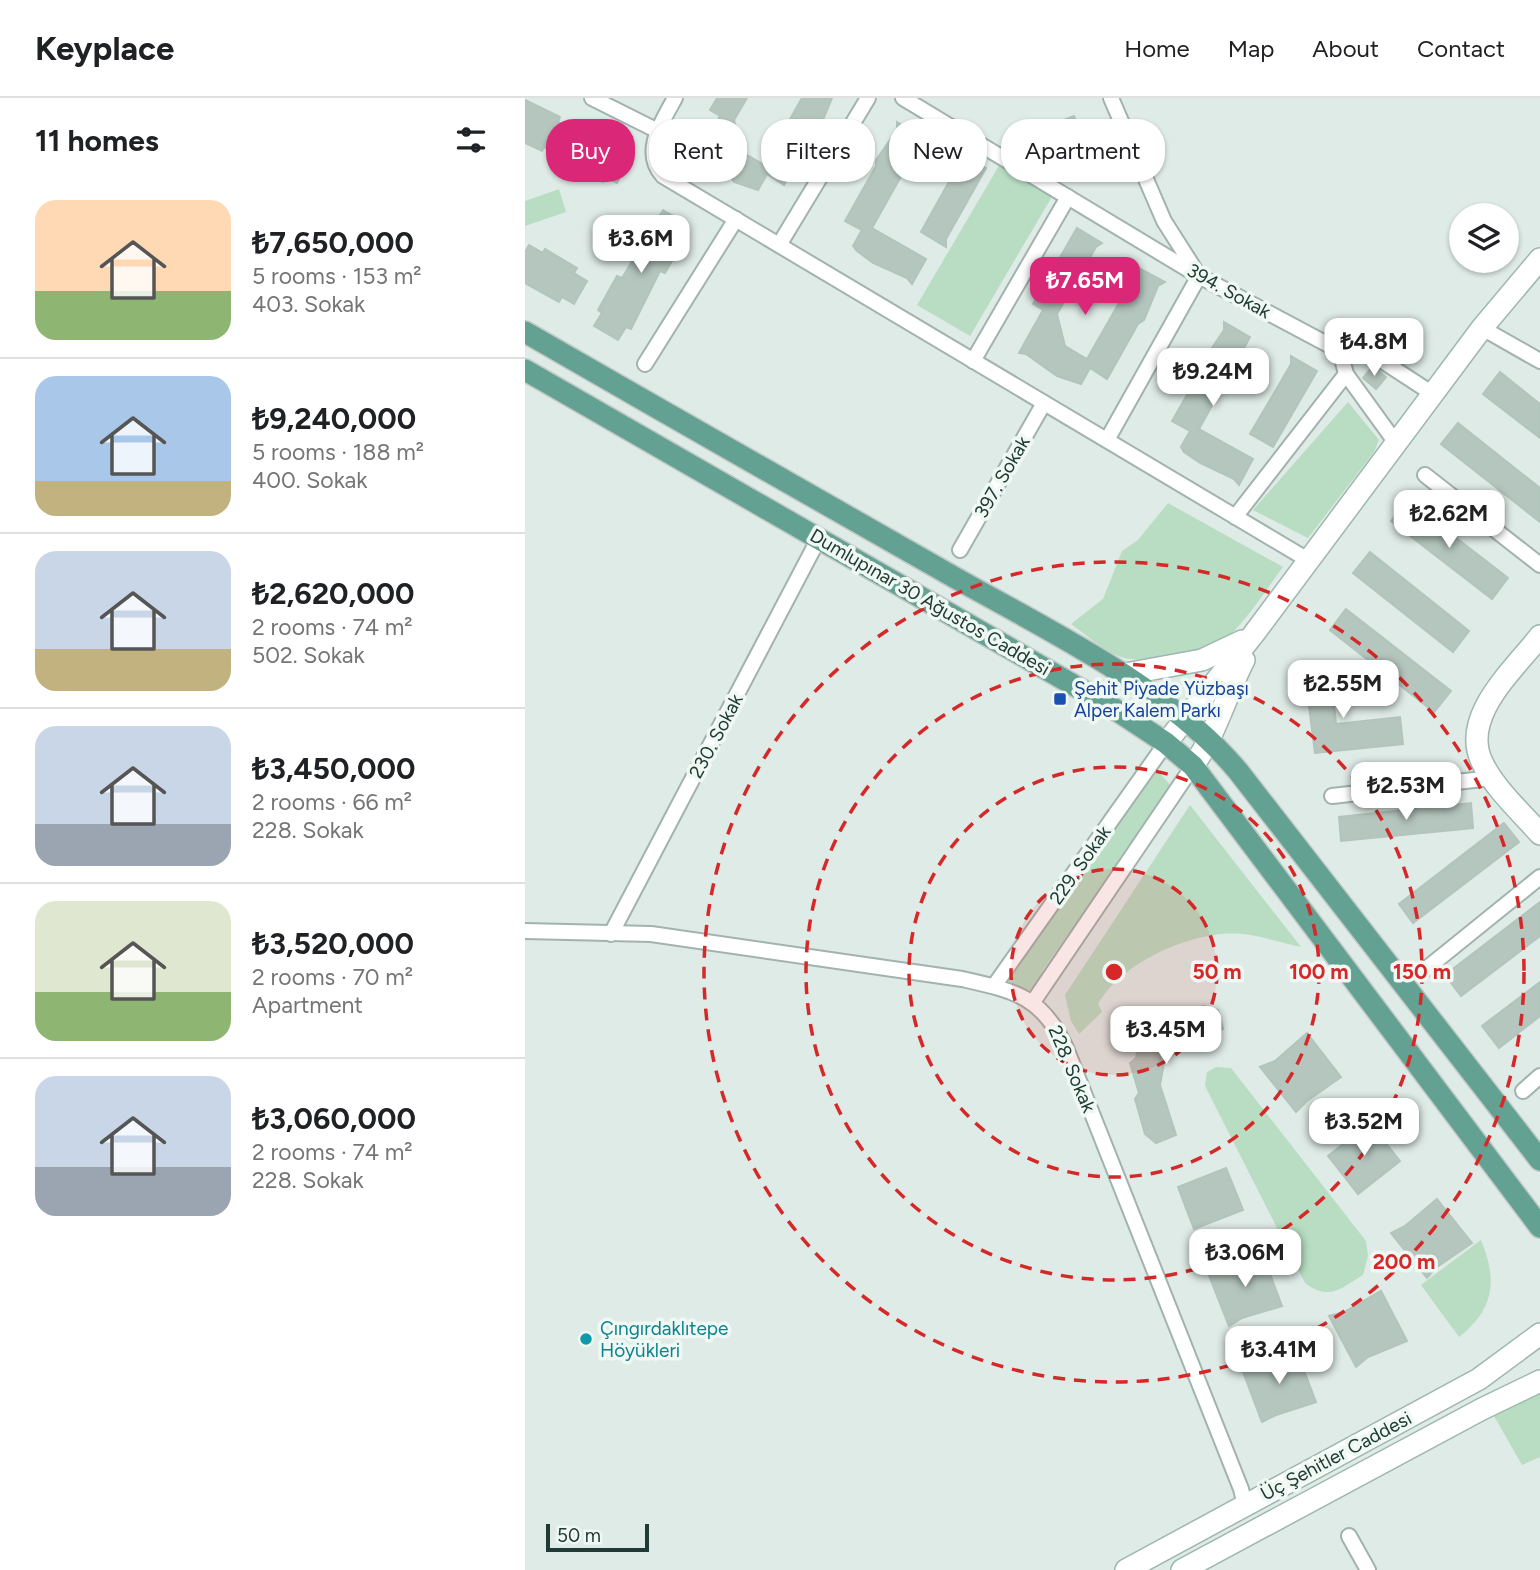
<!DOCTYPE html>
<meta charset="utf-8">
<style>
:root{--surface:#fff;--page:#f2f2f2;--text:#202124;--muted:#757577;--line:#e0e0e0;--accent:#db2777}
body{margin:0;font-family:Figtree,sans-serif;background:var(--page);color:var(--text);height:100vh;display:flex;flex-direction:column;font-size:26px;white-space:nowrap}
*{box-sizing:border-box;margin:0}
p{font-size:23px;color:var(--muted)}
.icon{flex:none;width:38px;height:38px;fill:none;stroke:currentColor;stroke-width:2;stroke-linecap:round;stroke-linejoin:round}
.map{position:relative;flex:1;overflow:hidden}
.panel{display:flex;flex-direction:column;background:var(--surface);width:525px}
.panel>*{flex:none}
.guide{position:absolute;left:21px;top:21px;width:665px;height:63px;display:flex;gap:14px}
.tools{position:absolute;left:924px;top:105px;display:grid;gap:14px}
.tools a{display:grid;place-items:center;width:70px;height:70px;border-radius:50%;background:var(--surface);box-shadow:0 2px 5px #0004;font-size:35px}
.scale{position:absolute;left:21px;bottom:18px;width:103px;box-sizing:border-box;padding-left:7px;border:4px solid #203b34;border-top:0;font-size:19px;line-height:24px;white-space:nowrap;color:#203b34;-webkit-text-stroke:5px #f0f8f4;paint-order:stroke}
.price{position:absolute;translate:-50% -60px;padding:0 16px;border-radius:14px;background:#fff;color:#222;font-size:23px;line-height:46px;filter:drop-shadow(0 2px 4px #0008)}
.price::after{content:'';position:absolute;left:50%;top:42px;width:21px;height:16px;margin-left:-10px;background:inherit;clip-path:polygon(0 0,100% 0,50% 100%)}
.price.current{background:var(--accent);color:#fff}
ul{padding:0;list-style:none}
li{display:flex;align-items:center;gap:21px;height:175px;padding:0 35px}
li+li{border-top:2px solid var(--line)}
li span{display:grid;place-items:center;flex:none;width:196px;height:140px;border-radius:21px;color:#555}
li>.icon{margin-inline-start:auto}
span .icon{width:84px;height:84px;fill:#fffc;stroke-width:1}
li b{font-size:30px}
h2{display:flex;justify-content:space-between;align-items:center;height:84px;padding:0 35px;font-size:30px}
.pill{padding:0 24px;border-radius:28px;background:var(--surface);box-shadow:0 2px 5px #0004;font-size:24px;line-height:63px}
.pill.current{background:var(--accent);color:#fff}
header{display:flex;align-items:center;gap:42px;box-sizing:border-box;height:98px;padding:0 35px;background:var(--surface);border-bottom:2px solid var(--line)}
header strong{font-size:33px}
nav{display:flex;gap:38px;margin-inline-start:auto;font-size:24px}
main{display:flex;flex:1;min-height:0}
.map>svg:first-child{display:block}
</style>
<header>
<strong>Keyplace</strong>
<nav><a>Home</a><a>Map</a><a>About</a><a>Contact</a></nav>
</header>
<main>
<section class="panel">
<h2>11 homes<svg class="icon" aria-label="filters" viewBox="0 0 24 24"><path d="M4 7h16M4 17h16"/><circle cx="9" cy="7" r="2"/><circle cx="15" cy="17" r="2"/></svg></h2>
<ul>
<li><span style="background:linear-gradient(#ffd9b3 65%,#8fb573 0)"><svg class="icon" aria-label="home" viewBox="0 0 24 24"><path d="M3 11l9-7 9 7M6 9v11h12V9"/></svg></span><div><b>₺7,650,000</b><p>5 rooms · 153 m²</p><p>403. Sokak</p></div></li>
<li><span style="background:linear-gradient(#a9c7e8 75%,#c2b280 0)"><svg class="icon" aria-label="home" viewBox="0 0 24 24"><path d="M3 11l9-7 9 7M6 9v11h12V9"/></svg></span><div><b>₺9,240,000</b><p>5 rooms · 188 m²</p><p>400. Sokak</p></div></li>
<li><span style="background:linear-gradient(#c9d6e8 70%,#c2b280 0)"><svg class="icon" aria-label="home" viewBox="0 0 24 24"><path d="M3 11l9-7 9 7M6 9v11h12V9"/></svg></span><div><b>₺2,620,000</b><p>2 rooms · 74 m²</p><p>502. Sokak</p></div></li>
<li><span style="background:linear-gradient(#c9d6e8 70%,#9aa5b1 0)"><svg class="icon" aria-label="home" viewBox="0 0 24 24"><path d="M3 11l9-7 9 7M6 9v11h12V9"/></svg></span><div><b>₺3,450,000</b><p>2 rooms · 66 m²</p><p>228. Sokak</p></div></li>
<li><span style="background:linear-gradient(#dfe7d0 65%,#8fb573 0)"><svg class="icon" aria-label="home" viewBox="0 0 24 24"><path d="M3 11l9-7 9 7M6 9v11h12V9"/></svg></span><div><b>₺3,520,000</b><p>2 rooms · 70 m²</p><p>Apartment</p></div></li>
<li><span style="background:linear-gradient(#c9d6e8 65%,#9aa5b1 0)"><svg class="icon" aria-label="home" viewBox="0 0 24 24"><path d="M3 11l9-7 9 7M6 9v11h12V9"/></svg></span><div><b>₺3,060,000</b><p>2 rooms · 74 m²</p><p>228. Sokak</p></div></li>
</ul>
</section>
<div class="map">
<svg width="1015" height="1472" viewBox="0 0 1015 1472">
<rect width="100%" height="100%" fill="#dfebe6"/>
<g fill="#b8ddc2">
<polygon points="475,66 528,97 445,238 392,207"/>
<polygon points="34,91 41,114 0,128 0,103"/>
<polygon points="823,304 854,342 849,354 783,440 728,412"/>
<path d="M643,405l115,64c-16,21 -31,46 -49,64 -23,22 -89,37 -118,24 -16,-7 -31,-21 -45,-31l32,-25 19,-48 16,-11z"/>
<polygon points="632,672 647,689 518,872 506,901 480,884"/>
<path d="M665,707l111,142c-19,-4 -39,-11 -58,-13 -49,-5 -121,28 -145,70l4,8 -23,22 -8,-13 -6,-26z"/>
<path d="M691,969l15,1 135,173 2,15 -5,19c-23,14 -34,26 -58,8l-100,-197 2,-14z"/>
<path d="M956,1142c17,41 13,69 -22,97l-38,-52z"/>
<polygon points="1015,1295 1015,1359 997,1367 969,1318"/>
</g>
<g fill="#b5c6bf" stroke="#b2c5bd" stroke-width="2">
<polygon points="192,0 222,0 209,22 217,54 239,67 277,0 307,0 295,29 290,32 259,87 242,76 233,92 209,84 206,79 171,61 195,18 185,12"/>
<polygon points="0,2 35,19 33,24 58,36 59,32 93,48 90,53 104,60 92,85 80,79 78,84 41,66 44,62 19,49 17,53 0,45"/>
<polygon points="549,18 555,33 522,45 517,30"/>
<polygon points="372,24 398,39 347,130 401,161 387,186 382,180 348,165 332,153 328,148 337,132 320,123 351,68 351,62 372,32"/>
<polygon points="439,57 461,70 421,141 421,149 396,134"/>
<polygon points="138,112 162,126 155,138 160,140 140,175 135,173 106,231 101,229 93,242 69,228 77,215 73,212 92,178 97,180 111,157 107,155 126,122 130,125"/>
<polygon points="552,130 577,145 571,149 532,216 540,248 562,261 614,170 640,184 633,188 619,222 613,226 582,281 565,270 556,286 532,278 501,256 494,255 518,212 508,206"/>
<polygon points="4,147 18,155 20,151 52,170 49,175 62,183 49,206 37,199 34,204 0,185 0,154"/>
<polygon points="699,224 725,239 674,331 728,361 714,387 709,381 675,365 659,354 656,349 665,333 647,323 678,269 678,263 699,232"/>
<polygon points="766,258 792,273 748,349 725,336 766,266"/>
<polygon points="848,268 861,279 851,291 838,280"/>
<polygon points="975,274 1015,306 1015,340 958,296"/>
<polygon points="933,325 1015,390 1015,424 916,346"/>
<polygon points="882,402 983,480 967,501 866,423"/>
<polygon points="845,454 944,533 928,554 828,475"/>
<polygon points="821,511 926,593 909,614 805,532"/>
<polygon points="805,567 811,626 875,619 878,646 790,655 779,570"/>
<polygon points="946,705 948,730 816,743 814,719"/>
<polygon points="979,725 994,744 888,825 874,806"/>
<polygon points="1015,804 1015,838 936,898 920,877"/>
<polygon points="1015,884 1015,918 974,950 957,928"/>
<polygon points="678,908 693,912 698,931 665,942 649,953 639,965 635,987 651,1037 631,1045 620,1036 610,1001 614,995 605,965 611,960 615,941 640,924"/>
<polygon points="782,935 816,979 782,1003 771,1014 735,969 750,963"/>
<polygon points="845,1025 875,1063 833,1096 803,1058"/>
<polygon points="701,1070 718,1112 669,1131 653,1089"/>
<polygon points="912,1101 947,1145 912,1169 902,1180 866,1135 880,1128"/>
<polygon points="737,1155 757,1208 717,1220 704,1228 683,1175 698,1172"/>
<polygon points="856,1193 882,1243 843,1259 831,1269 804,1218 819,1214"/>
<polygon points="771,1252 791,1304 751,1317 737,1324 717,1271 732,1269"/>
</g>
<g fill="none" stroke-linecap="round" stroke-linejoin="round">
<g stroke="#a2b3ad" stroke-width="18">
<g id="street">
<polyline points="67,0 133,33"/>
<path d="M150,0c-13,24 -34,54 -12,78l645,384"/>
<polyline points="378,0 674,178 815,253"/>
<polyline points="254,147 343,0"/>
<polyline points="957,230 1015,263"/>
<polyline points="448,263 543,99"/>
<polyline points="120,266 211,121"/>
<polyline points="582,342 674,178 639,123 586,0"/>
<polyline points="871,345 821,276 815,253 839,251 908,296"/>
<polyline points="900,377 1015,467"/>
<polyline points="710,419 821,276"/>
<polyline points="435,452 519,305"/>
<polyline points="807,698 967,680"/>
<path d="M0,833l126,3 311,45c53,12 80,17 104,69l175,441 4,16"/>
<polyline points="86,836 294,440"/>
<polyline points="901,871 1015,779"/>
<polyline points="469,888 641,645"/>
<polyline points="508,904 668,668"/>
<polyline points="998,993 1015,978"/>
<polyline points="824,1438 843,1472"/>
</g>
</g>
<g stroke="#9eb7ae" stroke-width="24">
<g id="secondary">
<path d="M1015,538c-26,34 -80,80 -58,126 12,26 39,50 58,72"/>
<polyline points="595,577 677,562 717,543"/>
<polyline points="641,645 728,537 957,230 1015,161"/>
<path d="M668,668c23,-32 33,-71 51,-106"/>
<polyline points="601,1472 954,1281 1015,1236"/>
<polyline points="657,1472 957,1311 1015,1283"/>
</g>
</g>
<g stroke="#c1c8c6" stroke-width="24">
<g id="primary">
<path d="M0,234c142,82 285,163 427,244 95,54 216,111 286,195l302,389"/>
<polyline points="0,272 585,608 641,645 668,668 1015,1129"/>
</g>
</g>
<use href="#street" stroke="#fff" stroke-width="14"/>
<use href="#secondary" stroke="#fff" stroke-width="21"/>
<use href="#primary" stroke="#63a192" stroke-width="21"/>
</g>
<circle cx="589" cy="874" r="103" fill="#d62828" fill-opacity=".12"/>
<g fill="none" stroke="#d62828" stroke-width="3.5" stroke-dasharray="12 9">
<circle cx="589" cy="874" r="103"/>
<circle cx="589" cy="874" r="205"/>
<circle cx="589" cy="874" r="308"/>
<circle cx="589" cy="874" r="410"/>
</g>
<rect fill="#1a4fb4" stroke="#f0f8f4" stroke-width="2.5" x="528" y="594" width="14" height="14" rx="3.5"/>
<circle fill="#0f9aa8" stroke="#f0f8f4" stroke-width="2.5" cx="61" cy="1241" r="7"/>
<g text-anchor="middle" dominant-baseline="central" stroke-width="7" stroke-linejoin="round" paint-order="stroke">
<g font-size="19" fill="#203b34" stroke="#f0f8f4">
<text transform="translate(704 193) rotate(29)">394. Sokak</text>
<text transform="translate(477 379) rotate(-60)">397. Sokak</text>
<text transform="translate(405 504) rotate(30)">Dumlupınar 30 Ağustos Caddesi</text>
<text transform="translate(191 638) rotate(-62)">230. Sokak</text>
<text transform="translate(555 767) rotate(-55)">229. Sokak</text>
<text transform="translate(547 971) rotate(67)">228. Sokak</text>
<text transform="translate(811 1358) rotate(-28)">Üç Şehitler Caddesi</text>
</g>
<g font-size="19" fill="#164399" stroke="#f0f8f4" text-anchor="start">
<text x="549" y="590">Şehit Piyade Yüzbaşı<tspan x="549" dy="22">Alper Kalem Parkı</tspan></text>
</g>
<g font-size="19" fill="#0d838f" stroke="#f0f8f4" text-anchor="start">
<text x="75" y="1230">Çıngırdaklıtepe<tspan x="75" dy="22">Höyükleri</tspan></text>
</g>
</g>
<circle cx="589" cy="874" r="10" fill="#d62828" stroke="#f0f8f4" stroke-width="3.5"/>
<g font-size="21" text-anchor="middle" font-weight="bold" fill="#d62828" stroke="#f0f8f4" stroke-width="7" stroke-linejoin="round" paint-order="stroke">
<text x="692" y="881">50 m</text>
<text x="794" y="881">100 m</text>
<text x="897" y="881">150 m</text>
<text x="879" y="1171">200 m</text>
</g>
</svg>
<div class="tools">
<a><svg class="icon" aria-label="layers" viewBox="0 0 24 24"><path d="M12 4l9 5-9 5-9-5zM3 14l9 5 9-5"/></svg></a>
</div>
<div class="scale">50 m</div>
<b class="price" style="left:116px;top:177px">₺3.6M</b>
<b class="price current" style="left:560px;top:219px">₺7.65M</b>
<b class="price" style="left:849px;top:280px">₺4.8M</b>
<b class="price" style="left:688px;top:310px">₺9.24M</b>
<b class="price" style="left:924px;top:452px">₺2.62M</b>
<b class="price" style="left:818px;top:622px">₺2.55M</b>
<b class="price" style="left:881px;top:724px">₺2.53M</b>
<b class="price" style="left:641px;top:968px">₺3.45M</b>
<b class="price" style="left:839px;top:1060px">₺3.52M</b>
<b class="price" style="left:720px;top:1191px">₺3.06M</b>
<b class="price" style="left:754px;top:1288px">₺3.41M</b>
<div class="guide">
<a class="pill current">Buy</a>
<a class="pill">Rent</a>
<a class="pill">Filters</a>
<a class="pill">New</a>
<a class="pill">Apartment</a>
</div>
</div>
</main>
